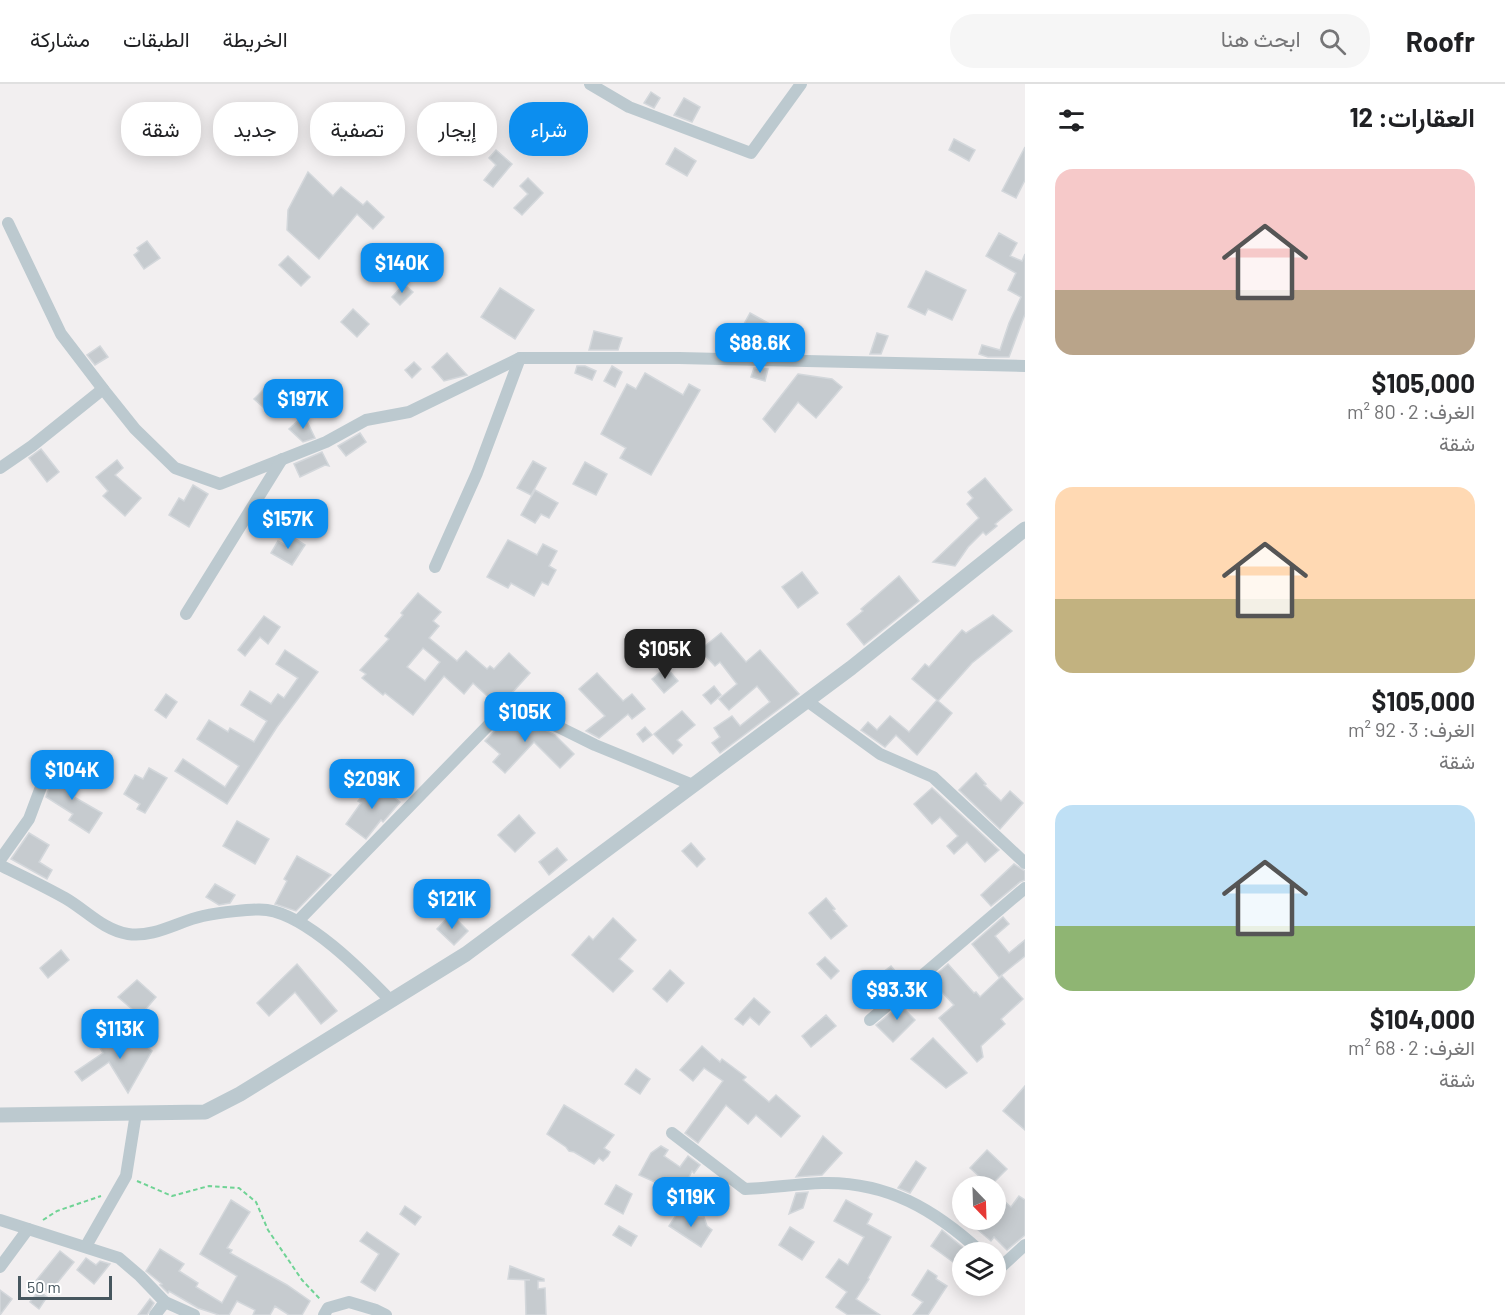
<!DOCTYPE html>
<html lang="ar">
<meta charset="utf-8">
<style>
:root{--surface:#fff;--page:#f6f6f6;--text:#202124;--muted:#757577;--line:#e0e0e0;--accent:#0c8eef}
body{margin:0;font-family:Barlow,Vazirmatn,sans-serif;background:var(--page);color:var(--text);direction:rtl;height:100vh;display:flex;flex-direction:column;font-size:22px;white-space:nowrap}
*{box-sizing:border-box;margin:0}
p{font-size:20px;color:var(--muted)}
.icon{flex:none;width:33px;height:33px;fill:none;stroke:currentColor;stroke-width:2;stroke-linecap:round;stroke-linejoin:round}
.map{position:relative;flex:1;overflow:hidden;direction:ltr}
.sheet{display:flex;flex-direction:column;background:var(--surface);width:480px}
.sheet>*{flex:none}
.top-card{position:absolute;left:18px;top:18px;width:570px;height:54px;direction:rtl;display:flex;gap:12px}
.needle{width:39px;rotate:157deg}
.tools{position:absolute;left:952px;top:1092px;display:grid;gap:12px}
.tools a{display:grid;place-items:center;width:54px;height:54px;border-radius:50%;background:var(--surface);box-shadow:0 3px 15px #0003;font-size:30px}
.scale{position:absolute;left:18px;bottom:15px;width:94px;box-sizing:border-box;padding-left:6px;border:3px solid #46565e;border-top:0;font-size:16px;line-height:21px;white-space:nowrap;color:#46565e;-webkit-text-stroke:4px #fff;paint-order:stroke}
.price{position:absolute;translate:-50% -51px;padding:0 14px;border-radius:12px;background:var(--accent);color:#fff;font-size:20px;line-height:39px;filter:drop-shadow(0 2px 3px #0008)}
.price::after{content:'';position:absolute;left:50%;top:36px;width:18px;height:14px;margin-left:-9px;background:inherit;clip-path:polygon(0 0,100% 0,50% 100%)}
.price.selected{background:#222;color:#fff}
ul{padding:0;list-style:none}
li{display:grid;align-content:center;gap:12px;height:318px;padding:0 30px}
li span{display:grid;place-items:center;height:186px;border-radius:18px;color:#555}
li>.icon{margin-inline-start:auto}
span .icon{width:108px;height:108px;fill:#fffc;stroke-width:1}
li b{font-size:26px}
h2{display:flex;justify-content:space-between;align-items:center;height:72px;padding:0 30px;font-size:26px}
.chip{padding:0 21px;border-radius:24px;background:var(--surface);box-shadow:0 3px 15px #0003;font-size:21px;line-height:54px}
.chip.selected{background:var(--accent);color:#fff}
header{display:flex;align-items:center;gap:36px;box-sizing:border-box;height:84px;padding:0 30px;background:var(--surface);border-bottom:2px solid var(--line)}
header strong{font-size:28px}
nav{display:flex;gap:33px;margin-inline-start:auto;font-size:21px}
.search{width:420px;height:54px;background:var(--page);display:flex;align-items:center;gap:15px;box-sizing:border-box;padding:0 21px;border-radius:24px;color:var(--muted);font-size:22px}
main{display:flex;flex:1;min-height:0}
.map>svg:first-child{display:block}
</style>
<header>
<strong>Roofr</strong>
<div class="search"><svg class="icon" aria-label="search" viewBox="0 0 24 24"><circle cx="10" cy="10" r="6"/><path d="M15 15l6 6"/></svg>ابحث هنا</div>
<nav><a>الخريطة</a><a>الطبقات</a><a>مشاركة</a></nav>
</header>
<main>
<section class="sheet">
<h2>العقارات: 12<svg class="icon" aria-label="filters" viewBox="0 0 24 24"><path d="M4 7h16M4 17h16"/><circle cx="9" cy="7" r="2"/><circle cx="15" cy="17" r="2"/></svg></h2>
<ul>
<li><span style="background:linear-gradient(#f6c9c9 65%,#b9a48a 0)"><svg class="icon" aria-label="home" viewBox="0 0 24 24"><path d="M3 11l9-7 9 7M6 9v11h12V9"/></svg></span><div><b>$105,000</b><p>الغرف: 2 · 80 m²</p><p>شقة</p></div></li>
<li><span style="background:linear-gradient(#ffd9b3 60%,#c2b280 0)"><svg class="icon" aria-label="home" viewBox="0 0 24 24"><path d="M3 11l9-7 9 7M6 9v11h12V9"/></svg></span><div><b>$105,000</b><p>الغرف: 3 · 92 m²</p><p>شقة</p></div></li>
<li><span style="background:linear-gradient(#bfe0f5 65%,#8fb573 0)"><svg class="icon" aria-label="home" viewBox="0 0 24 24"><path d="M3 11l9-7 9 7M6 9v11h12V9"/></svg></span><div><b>$104,000</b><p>الغرف: 2 · 68 m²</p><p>شقة</p></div></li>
</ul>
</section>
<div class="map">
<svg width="1025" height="1231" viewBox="0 0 1025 1231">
<rect width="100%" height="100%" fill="#f2eff0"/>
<g fill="#c6cbcf" stroke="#d3d7db" stroke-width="1.5" fill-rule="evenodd">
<polygon points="651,8 660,14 654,24 644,19"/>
<polygon points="684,14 700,23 692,38 674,31"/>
<polygon points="954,55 975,66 969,77 949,66"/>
<polygon points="1025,63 1025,96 1016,114 1002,107"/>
<polygon points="675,64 696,77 687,92 666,80"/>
<polygon points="496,66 512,80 493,103 484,96 496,81 489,74"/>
<polygon points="308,88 333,112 341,103 363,121 367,117 384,133 373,145 357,130 319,175 287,146 288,126"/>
<polygon points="528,94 543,109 522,131 514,124 528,110 520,102"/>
<polygon points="999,149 1017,159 1010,172 1022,177 1025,170 1025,230 1009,273 988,273 979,270 982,261 1000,266 1009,239 1021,213 1008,206 1016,189 986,172"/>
<polygon points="147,157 160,174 144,185 134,171 139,167 137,164"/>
<polygon points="288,172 310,193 301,202 279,181"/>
<polygon points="408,181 417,189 407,201 398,193"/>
<polygon points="926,187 966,206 952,236 928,225 925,231 908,223"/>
<polygon points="404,200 413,208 400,221 392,213"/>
<polygon points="500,204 534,226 515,255 481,233"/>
<polygon points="353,225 369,240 357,253 341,238"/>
<polygon points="750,229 779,245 766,268 729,267"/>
<polygon points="594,247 622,254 618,266 589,266"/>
<polygon points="877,249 888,252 881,270 870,270"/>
<polygon points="100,262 108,273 95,281 87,271"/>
<polygon points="447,269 467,291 444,297 432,283"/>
<polygon points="414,278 421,285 412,294 405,286"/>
<polygon points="577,282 585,282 596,287 592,296 575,289"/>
<polygon points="612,282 622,288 615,303 604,297"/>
<polygon points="754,284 768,285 765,297 751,293"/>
<polygon points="645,289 683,311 689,300 700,306 651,391 620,374 626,364 601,350 627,300 636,305"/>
<polygon points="798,290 832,295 842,303 816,334 798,318 775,348 763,335"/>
<polygon points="272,297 289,314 279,324 270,315 263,323 254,315"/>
<polygon points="304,331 315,354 303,358 289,345"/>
<polygon points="360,349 366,358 346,372 338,362"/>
<polygon points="41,365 59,388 47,398 29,374"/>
<polygon points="322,368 329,382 325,381 300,393 294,380"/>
<polygon points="117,376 123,384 115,391 141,414 125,432 103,412 108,407 96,393"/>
<polygon points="533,377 546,384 531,411 517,404"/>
<polygon points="585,378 607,390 596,411 573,400"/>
<polygon points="985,394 1012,426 995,440 997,442 986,451 983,448 968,463 955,482 933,478 979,434 967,420 973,414 968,408"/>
<polygon points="193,401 208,410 189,443 169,431 179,414 184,417"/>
<polygon points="535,406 558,419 549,434 541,430 535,439 521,431"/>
<polygon points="291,452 305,461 292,481 271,469 278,457 285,461"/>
<polygon points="508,456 537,471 543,460 557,467 549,482 556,486 548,501 542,498 534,512 511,499 508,504 487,493"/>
<polygon points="802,488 818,509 798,524 782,503"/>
<polygon points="899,492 919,517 864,561 847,540 863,527 861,525"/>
<path d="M418,509l23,19 -8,9 6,5 -10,12 28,23 9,-10 21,18 3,-3 4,3 15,-16 21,20 -20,22 -6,2 -7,8 -24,-22 -9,11 -20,-18 -31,39 -28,-22 -2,2 -21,-17 4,-4 -6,-4 29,-31 -4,-3 18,-21 -2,-2zM423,564l17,14 -15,19 -18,-14z"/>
<polygon points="993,531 1012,547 972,579 938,617 952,629 917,671 896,651 885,663 861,646 868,638 877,646 890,632 909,648 937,616 912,595 925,580 929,583 962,546 966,549"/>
<polygon points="264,532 280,543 268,560 260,553 245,572 238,566"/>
<polygon points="721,549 746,578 760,566 799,610 720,669 712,659 720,653 714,644 732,632 740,642 770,618 757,602 729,626 719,615 737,600 720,578 715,582 700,566"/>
<polygon points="285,566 318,588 277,643 227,720 175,687 183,675 225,703 239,682 197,655 209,636 228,648 230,644 254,658 267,637 241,621 250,607 271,620 278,610 284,614 298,594 276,580"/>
<polygon points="666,583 678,597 664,609 652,595"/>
<polygon points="597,589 623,617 632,610 645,625 632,635 628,630 599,654 586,647 605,632 579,605"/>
<polygon points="714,602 721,611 711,620 703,611"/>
<polygon points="166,610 177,618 166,634 155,626"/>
<polygon points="682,627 695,641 677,656 682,661 673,670 654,650"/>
<polygon points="512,629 555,651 574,670 560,684 534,658 505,689 493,678 500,670 485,657"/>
<polygon points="645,643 652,651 643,658 637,650"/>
<polygon points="149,684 167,694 145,729 137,725 140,720 124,710 135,691 143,695"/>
<polygon points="56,685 82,701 74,713 102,729 89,749 69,736 73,730 46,713"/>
<polygon points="976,689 986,700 984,701 1001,717 1010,707 1023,719 1000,745 959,706"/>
<polygon points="375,697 400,718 383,738 381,736 366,755 346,740 361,719 358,717"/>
<polygon points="932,704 999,766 985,778 967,758 954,770 947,762 958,752 940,733 932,740 914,720"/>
<polygon points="519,731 535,749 515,768 498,751"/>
<polygon points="237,737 269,755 255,780 223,762"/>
<polygon points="29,749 49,761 39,778 52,786 47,795 11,775"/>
<polygon points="691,759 705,775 697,783 682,767"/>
<polygon points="557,764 567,776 549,791 539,778"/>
<polygon points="297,772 331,791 296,827 275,820 287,797 284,795"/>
<polygon points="1014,780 1025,787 1025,796 1020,798 991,822 981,811"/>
<polygon points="215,800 235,811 230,819 219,821 206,813"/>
<polygon points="826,814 835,825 833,826 847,842 831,855 809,829"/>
<polygon points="451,830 468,847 454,861 437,845"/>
<polygon points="1003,833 1009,840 995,852 1009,869 1025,856 1025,872 999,893 972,860"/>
<polygon points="613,834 636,856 619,875 633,887 613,908 572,871 589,852 593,856"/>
<polygon points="61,866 69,876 48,894 40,884"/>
<polygon points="825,873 839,887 831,895 817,880"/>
<polygon points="297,880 337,927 321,940 295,908 269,932 257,919"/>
<polygon points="948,880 974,909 976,908 980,913 1002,892 1023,915 1001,935 1005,940 981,962 983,973 977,978 939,934 954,921 940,906 929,916 919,905"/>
<polygon points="891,882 903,897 884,913 873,896"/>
<polygon points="670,886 684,899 667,918 653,905"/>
<polygon points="137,896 156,913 140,932 118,913"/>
<polygon points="914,910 917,914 905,926 915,936 893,958 876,941"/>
<polygon points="754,914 770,928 759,941 750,933 743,941 735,935"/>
<polygon points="826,931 836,942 811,963 802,952"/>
<polygon points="128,947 152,967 128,1009 109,978 82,997 75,988 103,969 100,964 111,954 115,959"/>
<polygon points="933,954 967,989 946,1004 911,975"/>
<polygon points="702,962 720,978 722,975 746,993 743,996 769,1018 776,1011 800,1032 781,1053 756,1031 748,1040 726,1021 698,1059 685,1049 723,997 704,984 693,997 680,986"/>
<polygon points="636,985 650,995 640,1010 625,1000"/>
<polygon points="1025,1002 1025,1046 1003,1027"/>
<polygon points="564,1021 614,1051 604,1064 610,1068 608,1072 603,1077 599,1074 594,1080 574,1068 569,1067 566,1063 547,1050"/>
<polygon points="823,1052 842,1069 822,1091 796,1093"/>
<polygon points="661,1062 668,1066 664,1072 680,1083 688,1072 700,1081 694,1089 692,1087 681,1110 639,1091 651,1069"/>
<polygon points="987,1066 1007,1085 990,1102 970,1084"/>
<polygon points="916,1077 926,1084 910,1109 898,1104"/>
<polygon points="616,1101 632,1110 623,1130 605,1120"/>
<polygon points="808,1108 803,1124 789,1130 796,1109"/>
<polygon points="1019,1112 1025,1116 1025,1151 1007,1166 994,1153 991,1157 977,1145 986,1136 996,1136 996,1125 1004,1117 1011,1123"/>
<polygon points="231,1116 250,1128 227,1164 232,1166 230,1169 287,1201 310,1217 302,1231 289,1231 275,1222 270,1231 253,1231 255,1226 237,1217 229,1231 219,1231 198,1224 169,1207 168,1209 160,1201 162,1200 146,1187 160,1165 184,1180 179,1187 198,1199 196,1203 222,1219 237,1192 200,1170"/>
<polygon points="846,1116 872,1130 867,1140 891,1153 868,1194 869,1195 856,1215 880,1231 848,1231 836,1223 847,1208 826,1193 839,1175 848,1181 864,1153 834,1137"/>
<polygon points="405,1122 421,1133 415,1141 400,1130"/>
<polygon points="680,1125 694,1134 704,1133 707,1142 712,1146 701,1163 669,1142"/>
<polygon points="619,1142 637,1152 631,1162 613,1151"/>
<polygon points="790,1143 814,1158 802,1176 779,1161"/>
<polygon points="942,1146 966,1166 956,1180 931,1162"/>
<polygon points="367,1148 399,1170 375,1207 361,1198 379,1170 360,1157"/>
<polygon points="60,1167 74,1178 49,1209 35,1198"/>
<polygon points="86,1174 96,1181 100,1177 110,1180 94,1200 77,1186"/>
<polygon points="510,1182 544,1195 544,1197 538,1197 538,1205 545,1204 546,1231 526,1231 525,1196 530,1196 508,1195"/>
<polygon points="928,1186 937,1192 936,1195 947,1202 928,1231 913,1231 923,1218 912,1211"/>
<polygon points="0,1206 12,1215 0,1231"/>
<polygon points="39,1207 47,1213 39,1225 30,1218"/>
<polygon points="150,1215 154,1219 147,1231 138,1231"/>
</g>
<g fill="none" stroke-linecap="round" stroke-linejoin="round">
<g stroke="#70d395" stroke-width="2" stroke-dasharray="4.5 3" stroke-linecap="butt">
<polyline points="137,1097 172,1112 209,1102 239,1104 256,1118 268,1146 302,1196 320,1215"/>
<polyline points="43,1136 57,1127 101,1112"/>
</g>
<g stroke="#bcc9cf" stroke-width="12">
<polyline points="590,0 629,23 751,69 801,0"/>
<polyline points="8,139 61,250 103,305"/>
<polyline points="0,384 32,362 103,305 135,345 175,384 220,400 326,358 366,336 409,328 520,274 679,274 1025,282"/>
<polyline points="435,483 477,389 520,274"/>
<polyline points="186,530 282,375"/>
<polyline points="807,617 880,670 933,693 1025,779"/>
<polyline points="0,776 29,735 50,679"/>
<path d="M0,781c22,11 44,21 65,33 21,12 38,32 63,36 26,4 51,-13 75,-18 14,-3 51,-8 64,-6 41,6 95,61 124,91"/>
<polyline points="298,837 510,619 595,661 693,701"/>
<polyline points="870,936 1025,804"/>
<path d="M672,1049l73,56c25,-1 52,-5 77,-6 65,-2 113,27 159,69"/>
<polyline points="0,1136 119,1174 140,1192 165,1218 194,1231"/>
<polyline points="86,1162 126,1092 136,1029"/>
<polyline points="996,1179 1002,1182 1025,1161"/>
<polyline points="0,1183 28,1145"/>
<polyline points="155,1231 165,1218"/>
<polyline points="324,1231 328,1224 349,1218 376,1226 386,1231"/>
</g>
<polyline stroke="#bcc9cf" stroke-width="15" points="0,1031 205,1028 240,1010 466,870 851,584 1025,445"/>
</g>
</svg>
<div class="tools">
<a><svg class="needle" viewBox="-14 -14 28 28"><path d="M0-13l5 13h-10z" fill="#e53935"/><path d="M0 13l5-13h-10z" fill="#757577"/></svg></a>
<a><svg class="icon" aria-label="layers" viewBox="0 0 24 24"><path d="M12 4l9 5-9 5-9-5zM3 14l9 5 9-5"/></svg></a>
</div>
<div class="scale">50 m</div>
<b class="price" style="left:402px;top:210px">$140K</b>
<b class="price" style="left:760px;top:290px">$88.6K</b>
<b class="price" style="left:303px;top:346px">$197K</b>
<b class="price" style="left:288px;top:466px">$157K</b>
<b class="price selected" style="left:665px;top:596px">$105K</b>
<b class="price" style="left:525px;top:659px">$105K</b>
<b class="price" style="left:72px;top:717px">$104K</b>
<b class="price" style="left:372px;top:726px">$209K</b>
<b class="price" style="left:452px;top:846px">$121K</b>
<b class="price" style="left:897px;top:937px">$93.3K</b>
<b class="price" style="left:120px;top:976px">$113K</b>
<b class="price" style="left:691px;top:1144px">$119K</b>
<div class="top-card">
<a class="chip selected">شراء</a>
<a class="chip">إيجار</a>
<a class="chip">تصفية</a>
<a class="chip">جديد</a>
<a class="chip">شقة</a>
</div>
</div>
</main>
